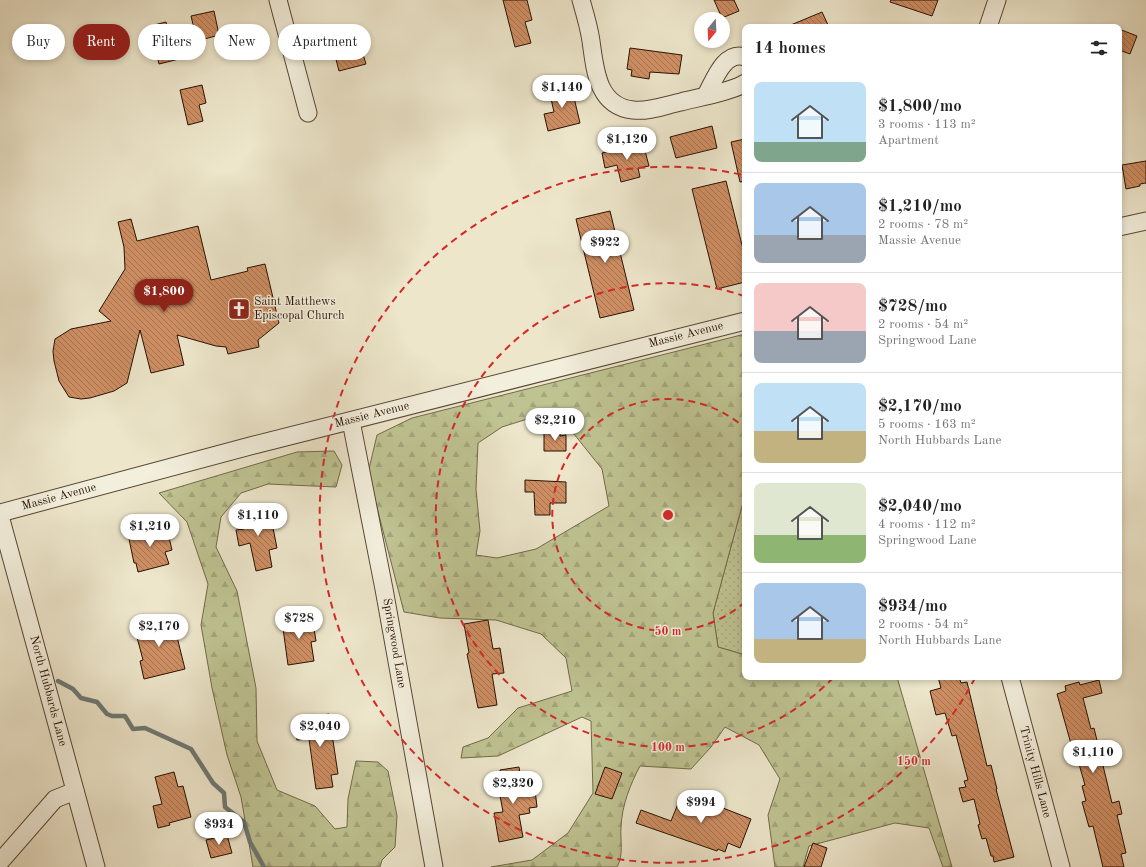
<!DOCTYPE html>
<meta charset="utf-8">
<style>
:root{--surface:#fff;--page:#f2f2f2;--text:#222;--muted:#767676;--line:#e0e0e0;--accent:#8f2418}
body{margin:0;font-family:"Old Standard TT",serif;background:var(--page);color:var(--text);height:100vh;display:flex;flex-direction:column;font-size:15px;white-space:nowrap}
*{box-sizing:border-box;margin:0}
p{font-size:13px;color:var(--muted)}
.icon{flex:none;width:22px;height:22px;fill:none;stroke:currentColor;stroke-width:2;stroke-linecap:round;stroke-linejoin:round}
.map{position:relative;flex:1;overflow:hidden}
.drawer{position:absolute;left:742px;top:24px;width:380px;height:656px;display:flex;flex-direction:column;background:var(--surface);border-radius:8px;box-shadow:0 2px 6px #0003}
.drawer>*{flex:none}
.top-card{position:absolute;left:12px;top:24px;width:380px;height:36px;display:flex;gap:8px}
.needle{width:26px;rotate:198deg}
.tools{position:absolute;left:694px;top:12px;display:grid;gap:8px}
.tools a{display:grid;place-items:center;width:36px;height:36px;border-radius:50%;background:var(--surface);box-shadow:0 2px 6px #0003;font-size:20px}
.price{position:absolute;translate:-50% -34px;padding:0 9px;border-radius:14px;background:#fff;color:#222;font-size:13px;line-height:26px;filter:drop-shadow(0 1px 2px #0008)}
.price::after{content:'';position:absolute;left:50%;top:24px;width:12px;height:9px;margin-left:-6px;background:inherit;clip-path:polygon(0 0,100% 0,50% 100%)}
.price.on{background:var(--accent);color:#fff}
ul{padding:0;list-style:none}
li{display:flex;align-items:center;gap:12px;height:100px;padding:0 12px}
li+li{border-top:1px solid var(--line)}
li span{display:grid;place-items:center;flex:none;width:112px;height:80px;border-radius:8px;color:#555}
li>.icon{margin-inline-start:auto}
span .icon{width:48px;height:48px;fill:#fffc;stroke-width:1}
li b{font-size:17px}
h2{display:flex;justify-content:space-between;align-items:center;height:48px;padding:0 12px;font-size:17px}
.tag{padding:0 14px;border-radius:18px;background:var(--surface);box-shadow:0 2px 6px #0003;font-size:14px;line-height:36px}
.tag.on{background:var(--accent);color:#fff}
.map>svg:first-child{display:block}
</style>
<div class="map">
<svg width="1146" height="867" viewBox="0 0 1146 867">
<defs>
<pattern id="grass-dots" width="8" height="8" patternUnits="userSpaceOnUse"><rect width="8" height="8" fill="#bfc392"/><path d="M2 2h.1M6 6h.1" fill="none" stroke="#a4a67c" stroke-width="1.8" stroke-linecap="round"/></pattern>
<pattern id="forest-firs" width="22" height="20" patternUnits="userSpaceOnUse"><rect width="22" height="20" fill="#bfc392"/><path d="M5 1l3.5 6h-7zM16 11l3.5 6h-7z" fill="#a4a67c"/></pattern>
<pattern id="building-back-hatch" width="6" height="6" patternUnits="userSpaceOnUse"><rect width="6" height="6" fill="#cf8f64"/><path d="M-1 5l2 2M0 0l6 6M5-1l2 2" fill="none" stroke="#a87350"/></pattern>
</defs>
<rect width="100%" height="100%" fill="#ede6cb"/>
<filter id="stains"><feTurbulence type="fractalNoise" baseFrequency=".005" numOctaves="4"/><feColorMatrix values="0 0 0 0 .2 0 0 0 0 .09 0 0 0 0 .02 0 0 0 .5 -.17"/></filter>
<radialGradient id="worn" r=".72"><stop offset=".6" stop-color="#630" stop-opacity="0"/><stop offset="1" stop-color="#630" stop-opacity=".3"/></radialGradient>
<polygon fill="url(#grass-dots)" stroke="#736a49" points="745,495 745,655 718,647 713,613"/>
<g fill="url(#forest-firs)" stroke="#736a49" fill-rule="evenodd">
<path d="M745,334v161l-32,118 5,34 27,8v22h152l55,190h-9l-14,-39 -34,-5 -86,23 -6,21h-28l-7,-52 12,-36 -21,-34 -34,-18 -14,20 -20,22 -51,-3c-10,19 -18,39 -19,61 -1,13 3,28 -4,40h-126l41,-7 36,-27 25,-40 -2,-72 -9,-4 -84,39 -37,2 2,-11 25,-9 30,-30 54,-17 -6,-33 -25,-24 -45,-14 -56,-2 -36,-6 -36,-139 9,-38 35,-17zM540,415l34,19 28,35 7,37 -73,43 -39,9 -21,-3 4,-24 -4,-42 2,-46 24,-16z"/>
<polygon points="334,451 342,465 336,487 268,484 241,493 221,517 216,547 237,591 256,688 257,741 277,790 315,806 335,829 347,827 348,799 356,761 378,762 388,771 397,816 395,847 382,860 380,867 253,867 241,797 227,755 212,688 201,625 208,584 187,522 159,493 297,452"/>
</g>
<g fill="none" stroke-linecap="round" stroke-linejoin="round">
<polyline stroke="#6e7874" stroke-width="4.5" points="58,681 73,689 81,698 97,702 107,714 112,716 125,716 133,729 145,728 191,749 213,783 224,793 225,807 244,822 250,842 264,867"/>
</g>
<g fill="url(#building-back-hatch)" stroke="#271000">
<polygon points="503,0 527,0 532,20 525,22 531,43 515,47"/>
<polygon points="714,0 734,0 739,11 722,18"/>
<polygon points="891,0 938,0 932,16 890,2"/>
<polygon points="214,11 219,35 197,41 191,16"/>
<polygon points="822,12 829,27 786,27"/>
<polygon points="166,22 171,46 179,44 183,58 159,64 150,26"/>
<polygon points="1119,29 1137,36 1130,54 1119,50"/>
<polygon points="359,41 366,64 339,71 333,48"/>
<polygon points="630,48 682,55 679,74 650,72 649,79 631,76 632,70 627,69"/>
<polygon points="202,85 206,103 199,105 203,121 188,125 180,90"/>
<polygon points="571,85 580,123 548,131 544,114 554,112 549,90"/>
<polygon points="712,126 717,148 676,158 670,137"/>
<polygon points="745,139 745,181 740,182 731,142"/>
<polygon points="643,143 649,166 638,168 640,177 621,182 617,165 605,168 602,153"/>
<polygon points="1146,161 1146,183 1140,184 1140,186 1126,189 1122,165"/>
<polygon points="726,181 745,257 745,282 717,289 692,189"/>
<polygon points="610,211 634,310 600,318 576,219"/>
<polygon points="131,219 137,241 198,226 211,280 248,271 247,268 265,264 279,323 258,340 259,347 228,354 226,347 216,346 177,335 184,365 151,373 140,330 127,383 114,391 90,398 81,399 69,397 59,381 54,361 53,351 55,339 71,329 111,321 99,311 125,269 124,247 118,222"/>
<polygon points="544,433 560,433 560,436 566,435 566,451 544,451"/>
<polygon points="525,480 566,482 566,503 550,503 550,515 535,515 534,492 525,492"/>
<polygon points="269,508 277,548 269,550 272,567 256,571 250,543 239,546 236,530 244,529 241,514"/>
<polygon points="158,526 161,535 168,533 172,550 165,552 169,564 138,572 136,563 134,563 128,534"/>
<polygon points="312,616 316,641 311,642 314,661 288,665 282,621"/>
<polygon points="172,617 185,669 144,679 140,661 143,660 134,626"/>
<polygon points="488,620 493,649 500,648 504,673 492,674 497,705 478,708 467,654 469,653 464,624"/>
<polygon points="938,677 959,677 961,683 967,682 987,766 991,765 997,789 996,789 1014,857 994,862 993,856 991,856 986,838 982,839 978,825 980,824 974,799 963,802 959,788 966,787 964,781 968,780 956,735 952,736 945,713 936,715 930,691 941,688"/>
<polygon points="1099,680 1102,693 1083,698 1091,729 1094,728 1112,803 1119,801 1122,814 1117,815 1126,853 1121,854 1124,867 1103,867 1093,826 1089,827 1082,802 1086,801 1082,786 1085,785 1075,750 1073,751 1057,694 1066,691 1065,686 1079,682 1080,685"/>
<polygon points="329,714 338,774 331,775 333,787 316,789 309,739 297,740 294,722 312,720 312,717"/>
<polygon points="519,767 523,792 535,790 537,807 529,808 530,813 519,815 523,837 499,842 494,813 503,812 499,790 503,789 500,770"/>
<polygon points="605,767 622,773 612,799 595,794"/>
<polygon points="174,772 178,787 183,786 191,817 169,823 170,825 158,828 153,806 162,804 155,777"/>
<polygon points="682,794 710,804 712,800 724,805 723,808 751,819 740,848 728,843 725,852 718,849 717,851 636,823 641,810 671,821"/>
<polygon points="227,835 232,853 211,858 206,840"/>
<polygon points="813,843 827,848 821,867 804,867"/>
</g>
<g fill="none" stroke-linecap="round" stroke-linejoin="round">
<g stroke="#584633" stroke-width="19">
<g id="street">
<polyline points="278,0 308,113"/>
<path d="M581,0c4,14 8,27 10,41 4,28 6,65 42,69 16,2 33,-5 48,-8 15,-4 53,-11 64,-19"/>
<polyline points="988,27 997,0"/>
<path d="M706,95c8,-14 18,-45 39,-38"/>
<polyline points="1119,227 1146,221"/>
<polyline points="351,421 384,589 434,867"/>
<polyline points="0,513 254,445 745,321"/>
<polyline points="0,516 96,867"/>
<polyline points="1010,677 1061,867"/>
<polyline points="0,862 55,799 75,791"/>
</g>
</g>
<use href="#street" stroke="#f3efdd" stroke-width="17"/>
</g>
<g fill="none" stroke="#d62828" stroke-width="2" stroke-dasharray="7 5">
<path d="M745 602A116 116 0 1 1 745 428"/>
<path d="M833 678A232 232 0 1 1 744 296"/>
<path d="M975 678A348 348 0 1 1 743 175"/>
</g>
<defs>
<g id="church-square" transform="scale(1.15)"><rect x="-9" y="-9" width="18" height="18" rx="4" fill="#8f2418" stroke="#f3efdd"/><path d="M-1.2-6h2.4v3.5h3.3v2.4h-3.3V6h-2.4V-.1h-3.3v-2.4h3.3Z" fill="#fff"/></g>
</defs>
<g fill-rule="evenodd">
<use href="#church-square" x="239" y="309"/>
</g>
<g text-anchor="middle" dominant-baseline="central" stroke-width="3" stroke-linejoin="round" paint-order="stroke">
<g font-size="12" fill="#271000" stroke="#f3efdd" text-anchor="start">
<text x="254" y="302">Saint Matthews<tspan x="254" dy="14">Episcopal Church</tspan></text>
</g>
<g font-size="12" fill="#271000" stroke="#f3efdd">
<text transform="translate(686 335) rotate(-14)">Massie Avenue</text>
<text transform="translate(372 415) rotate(-14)">Massie Avenue</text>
<text transform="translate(59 497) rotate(-15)">Massie Avenue</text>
<text transform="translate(394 643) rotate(80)">Springwood Lane</text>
<text transform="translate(48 691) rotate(75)">North Hubbards Lane</text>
<text transform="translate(1035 772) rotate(75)">Trinity Hills Lane</text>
</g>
</g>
<circle cx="668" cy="515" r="6" fill="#d62828" stroke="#f3efdd" stroke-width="2"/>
<g font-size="12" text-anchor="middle" font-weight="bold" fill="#d62828" stroke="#f3efdd" stroke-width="3" stroke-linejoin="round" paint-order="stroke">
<text x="668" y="635">50 m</text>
<text x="668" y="751">100 m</text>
<text x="914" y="765">150 m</text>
</g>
<rect width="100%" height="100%" filter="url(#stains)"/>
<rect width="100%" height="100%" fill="url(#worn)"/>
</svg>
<div class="tools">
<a><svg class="needle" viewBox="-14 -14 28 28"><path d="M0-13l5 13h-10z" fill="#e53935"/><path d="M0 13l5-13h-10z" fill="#767676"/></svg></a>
</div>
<b class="price" style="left:562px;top:109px">$1,140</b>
<b class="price" style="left:627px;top:161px">$1,120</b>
<b class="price" style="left:605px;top:264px">$922</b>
<b class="price on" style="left:164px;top:313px">$1,800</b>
<b class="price" style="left:555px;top:442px">$2,210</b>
<b class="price" style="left:258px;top:537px">$1,110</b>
<b class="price" style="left:150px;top:548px">$1,210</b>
<b class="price" style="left:299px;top:640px">$728</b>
<b class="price" style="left:159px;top:648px">$2,170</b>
<b class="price" style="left:320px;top:748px">$2,040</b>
<b class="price" style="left:1093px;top:774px">$1,110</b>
<b class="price" style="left:513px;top:805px">$2,320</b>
<b class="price" style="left:701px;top:824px">$994</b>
<b class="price" style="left:219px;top:846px">$934</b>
<div class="top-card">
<a class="tag">Buy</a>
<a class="tag on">Rent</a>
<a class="tag">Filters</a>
<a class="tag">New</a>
<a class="tag">Apartment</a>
</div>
<section class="drawer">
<h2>14 homes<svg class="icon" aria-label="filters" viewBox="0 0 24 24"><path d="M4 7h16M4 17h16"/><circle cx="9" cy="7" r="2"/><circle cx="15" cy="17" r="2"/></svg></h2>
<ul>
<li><span style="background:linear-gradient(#bfe0f5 75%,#7fa58c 0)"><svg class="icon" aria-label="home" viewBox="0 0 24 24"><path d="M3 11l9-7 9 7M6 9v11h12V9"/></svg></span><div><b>$1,800/mo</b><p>3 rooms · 113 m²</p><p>Apartment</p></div></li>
<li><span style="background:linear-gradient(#a9c7e8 65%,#9aa5b1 0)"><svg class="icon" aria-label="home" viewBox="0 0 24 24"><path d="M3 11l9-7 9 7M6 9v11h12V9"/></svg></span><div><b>$1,210/mo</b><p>2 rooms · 78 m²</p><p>Massie Avenue</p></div></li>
<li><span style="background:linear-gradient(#f6c9c9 60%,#9aa5b1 0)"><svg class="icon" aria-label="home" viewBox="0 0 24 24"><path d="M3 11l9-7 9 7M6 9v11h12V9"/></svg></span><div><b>$728/mo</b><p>2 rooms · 54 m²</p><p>Springwood Lane</p></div></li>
<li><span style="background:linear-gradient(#bfe0f5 60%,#c2b280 0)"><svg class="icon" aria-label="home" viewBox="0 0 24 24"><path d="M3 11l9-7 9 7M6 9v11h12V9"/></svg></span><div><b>$2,170/mo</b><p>5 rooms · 163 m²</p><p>North Hubbards Lane</p></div></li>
<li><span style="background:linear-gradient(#dfe7d0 65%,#8fb573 0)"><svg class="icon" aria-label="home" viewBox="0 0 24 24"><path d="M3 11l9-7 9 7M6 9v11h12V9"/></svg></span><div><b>$2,040/mo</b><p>4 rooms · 112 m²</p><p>Springwood Lane</p></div></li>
<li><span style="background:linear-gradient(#a9c7e8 70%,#c2b280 0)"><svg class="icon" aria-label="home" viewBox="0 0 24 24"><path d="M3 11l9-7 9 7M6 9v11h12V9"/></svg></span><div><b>$934/mo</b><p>2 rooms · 54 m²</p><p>North Hubbards Lane</p></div></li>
</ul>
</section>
</div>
